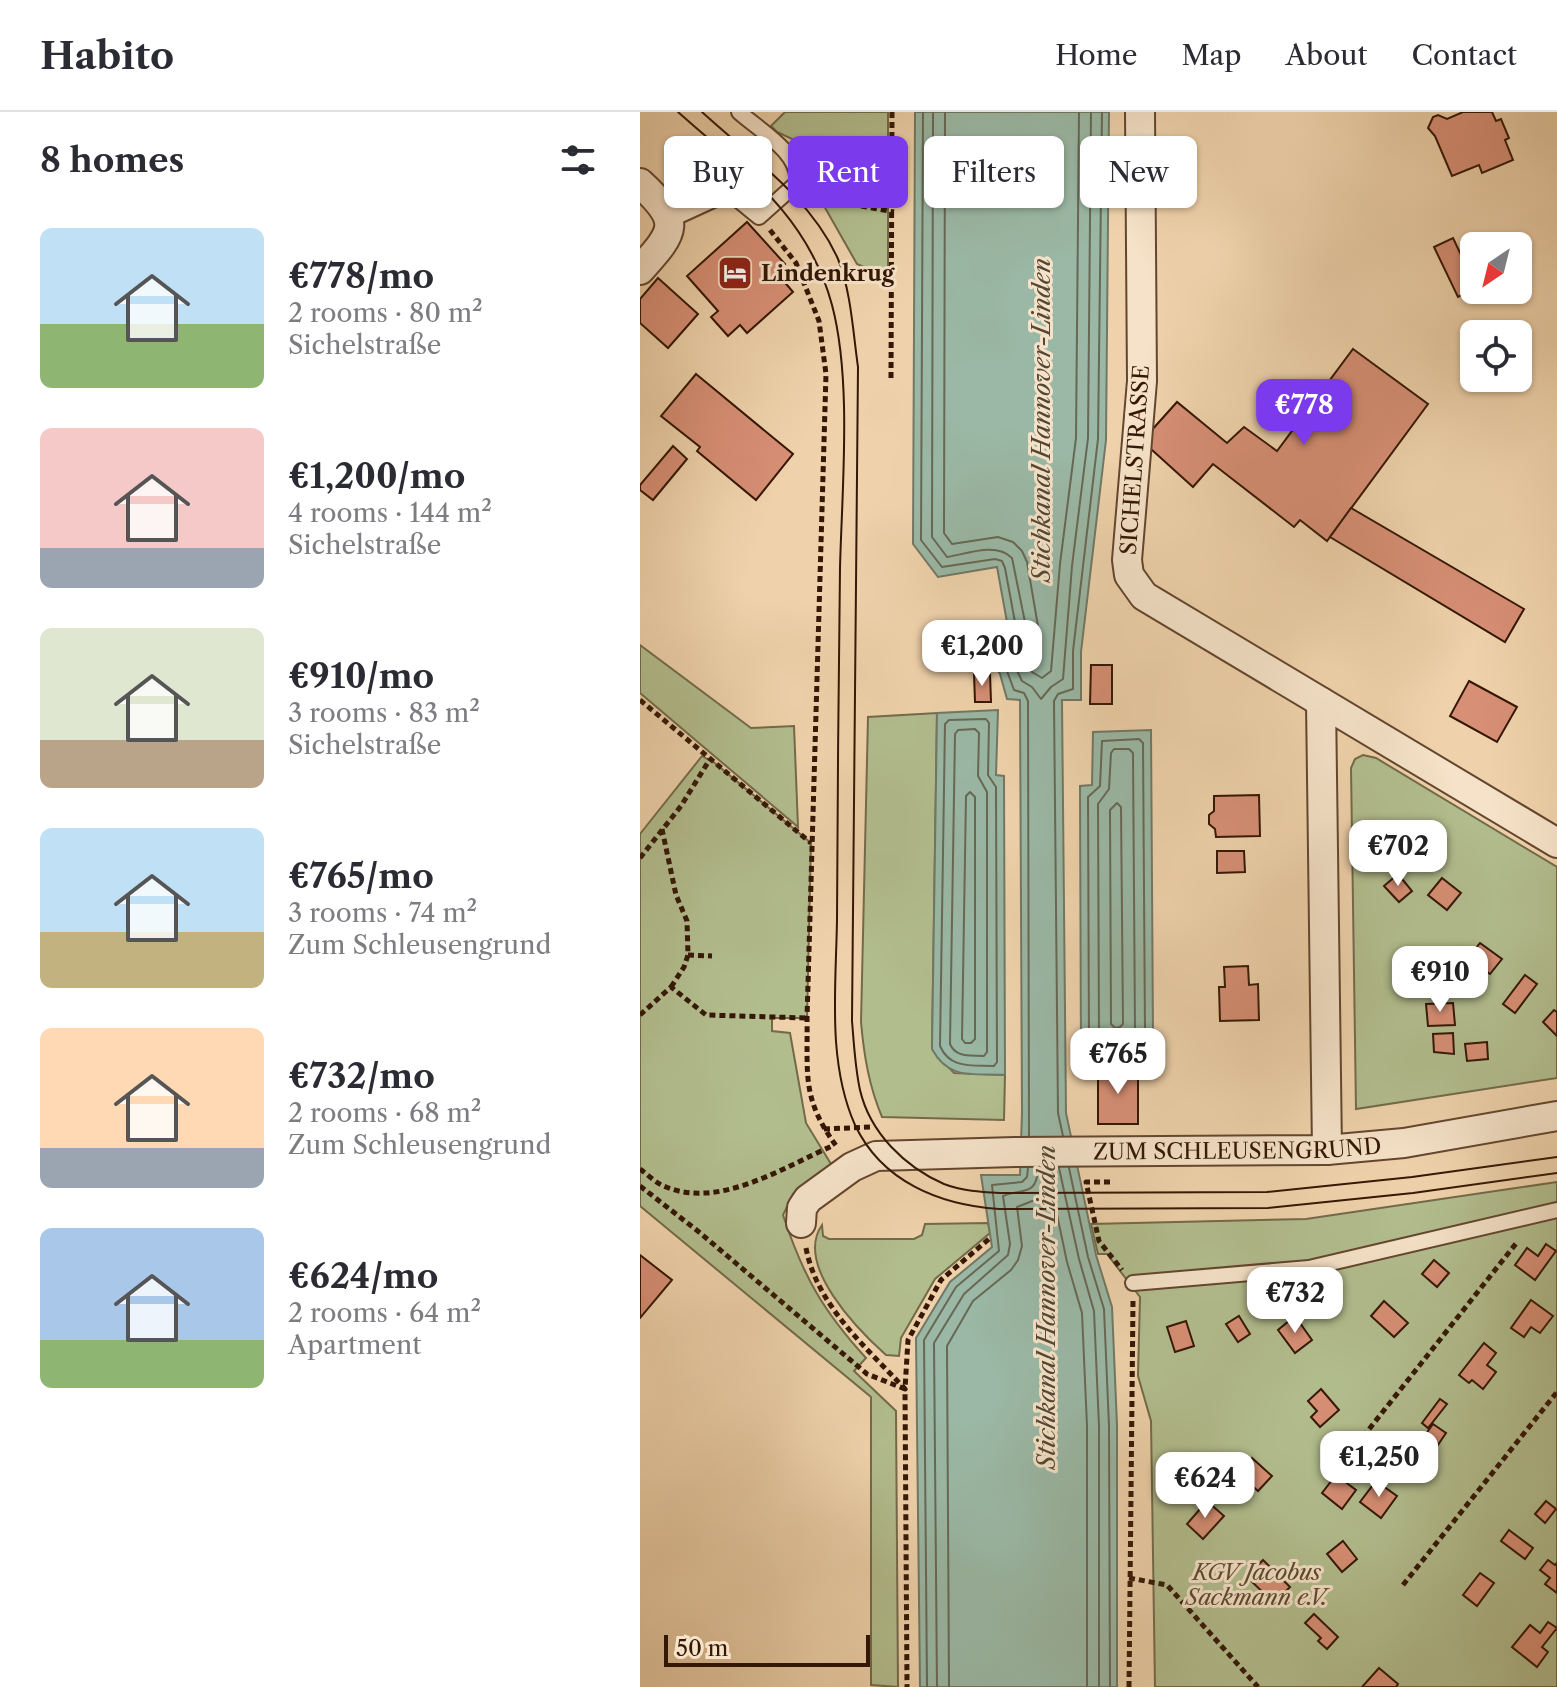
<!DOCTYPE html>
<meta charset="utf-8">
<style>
:root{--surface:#fff;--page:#f2f2f3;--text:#2b2b33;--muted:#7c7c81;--line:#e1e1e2;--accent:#7c3aed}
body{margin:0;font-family:"Libre Caslon Text",serif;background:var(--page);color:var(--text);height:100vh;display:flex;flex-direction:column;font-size:30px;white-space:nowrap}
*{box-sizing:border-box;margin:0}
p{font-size:26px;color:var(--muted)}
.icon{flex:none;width:44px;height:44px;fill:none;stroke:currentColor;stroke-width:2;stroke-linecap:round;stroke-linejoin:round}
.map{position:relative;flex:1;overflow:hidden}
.sheet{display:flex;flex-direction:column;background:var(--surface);width:640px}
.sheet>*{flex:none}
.banner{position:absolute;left:24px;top:24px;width:760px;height:72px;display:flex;gap:16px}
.needle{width:52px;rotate:215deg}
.buttons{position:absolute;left:820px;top:120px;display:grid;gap:16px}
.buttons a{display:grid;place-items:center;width:72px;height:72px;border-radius:12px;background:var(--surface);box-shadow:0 2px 6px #0004;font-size:40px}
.scale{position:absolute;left:24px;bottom:20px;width:206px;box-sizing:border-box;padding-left:8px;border:4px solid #341705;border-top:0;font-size:22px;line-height:28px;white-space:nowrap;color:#341705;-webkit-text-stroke:6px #f5e2c8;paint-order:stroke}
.price{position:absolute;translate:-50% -68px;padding:0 18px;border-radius:16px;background:#fff;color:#222;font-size:26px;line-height:52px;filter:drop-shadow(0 2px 4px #0008)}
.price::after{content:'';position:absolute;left:50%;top:48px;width:24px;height:18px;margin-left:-12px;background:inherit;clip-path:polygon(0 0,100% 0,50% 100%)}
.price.active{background:var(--accent);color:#fff}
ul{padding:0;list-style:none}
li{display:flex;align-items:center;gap:24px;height:200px;padding:0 40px}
li span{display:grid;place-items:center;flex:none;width:224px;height:160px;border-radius:12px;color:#555}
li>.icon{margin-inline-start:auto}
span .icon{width:96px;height:96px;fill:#fffc;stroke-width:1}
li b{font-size:34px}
h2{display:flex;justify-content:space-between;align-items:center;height:96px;padding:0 40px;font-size:34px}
.pill{padding:0 28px;border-radius:12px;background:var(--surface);box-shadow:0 2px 6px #0004;font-size:28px;line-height:72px}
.pill.active{background:var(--accent);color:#fff}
header{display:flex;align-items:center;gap:48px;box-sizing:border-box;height:112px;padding:0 40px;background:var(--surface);border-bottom:2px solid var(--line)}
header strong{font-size:38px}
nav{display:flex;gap:44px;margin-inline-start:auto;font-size:28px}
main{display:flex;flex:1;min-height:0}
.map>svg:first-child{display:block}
</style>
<header>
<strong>Habito</strong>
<nav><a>Home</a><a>Map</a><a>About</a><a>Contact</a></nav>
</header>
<main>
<section class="sheet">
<h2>8 homes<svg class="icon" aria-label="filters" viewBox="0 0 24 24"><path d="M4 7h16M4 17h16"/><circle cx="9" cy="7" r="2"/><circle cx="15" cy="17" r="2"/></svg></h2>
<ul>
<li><span style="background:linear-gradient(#bfe0f5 60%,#8fb573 0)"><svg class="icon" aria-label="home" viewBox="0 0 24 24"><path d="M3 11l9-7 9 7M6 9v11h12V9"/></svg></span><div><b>€778/mo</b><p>2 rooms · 80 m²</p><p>Sichelstraße</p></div></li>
<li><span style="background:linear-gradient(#f6c9c9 75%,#9aa5b1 0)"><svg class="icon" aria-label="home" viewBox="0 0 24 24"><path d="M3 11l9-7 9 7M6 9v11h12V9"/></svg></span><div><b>€1,200/mo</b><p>4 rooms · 144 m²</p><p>Sichelstraße</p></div></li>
<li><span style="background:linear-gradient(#dfe7d0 70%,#b9a48a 0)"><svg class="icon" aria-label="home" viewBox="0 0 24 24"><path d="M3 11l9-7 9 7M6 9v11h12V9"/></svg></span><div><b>€910/mo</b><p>3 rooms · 83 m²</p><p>Sichelstraße</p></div></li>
<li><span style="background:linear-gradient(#bfe0f5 65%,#c2b280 0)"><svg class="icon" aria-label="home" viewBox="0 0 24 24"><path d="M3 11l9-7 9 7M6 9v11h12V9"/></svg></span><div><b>€765/mo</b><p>3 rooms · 74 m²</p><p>Zum Schleusengrund</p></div></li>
<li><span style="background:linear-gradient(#ffd9b3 75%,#9aa5b1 0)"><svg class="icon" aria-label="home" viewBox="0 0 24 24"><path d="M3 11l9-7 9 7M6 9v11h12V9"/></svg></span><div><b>€732/mo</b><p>2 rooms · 68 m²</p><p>Zum Schleusengrund</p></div></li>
<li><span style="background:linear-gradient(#a9c7e8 70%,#8fb573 0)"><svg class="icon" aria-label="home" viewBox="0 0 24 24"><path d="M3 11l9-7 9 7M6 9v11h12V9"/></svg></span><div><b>€624/mo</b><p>2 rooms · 64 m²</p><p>Apartment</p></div></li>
</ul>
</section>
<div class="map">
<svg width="917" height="1575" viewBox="0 0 917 1575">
<rect width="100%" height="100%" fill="#efd2ab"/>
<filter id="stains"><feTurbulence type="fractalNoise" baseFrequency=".0025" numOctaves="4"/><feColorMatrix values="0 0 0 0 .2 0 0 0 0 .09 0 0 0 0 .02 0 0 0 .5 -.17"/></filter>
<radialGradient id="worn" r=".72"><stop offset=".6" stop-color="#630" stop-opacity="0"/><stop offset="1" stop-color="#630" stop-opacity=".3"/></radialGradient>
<g fill="#b2bd8e" stroke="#736a4a" stroke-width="2">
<polygon points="145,0 248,0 248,166 217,152 184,94 182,66 167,34 137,20 131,14"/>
<polygon points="0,533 111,616 154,614 158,715 0,581"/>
<path d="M297,601l-5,336 22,24 51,2 -1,45 -122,-3c-13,-31 -18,-61 -21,-95l7,-305z"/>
<polygon points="723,643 736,646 917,755 917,966 716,997 711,656 715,647"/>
<path d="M62,644l7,4 1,-1 101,84 -4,175h-35v13l18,2 16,90 25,41 -38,30 -10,21c20,61 40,96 83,143l-12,13 42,40 2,276 -27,-2v-288l-231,-191v-372z"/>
<polygon points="917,1070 917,1575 515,1575 511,1309 498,1264 500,1185 467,1142 458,1142 451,1112 666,1107"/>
<path d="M348,1111l2,10 -55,46 -34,59 -2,18 -13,-1c-28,-25 -92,-90 -64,-130l1,11 6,3h85l8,-4 3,-11z"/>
</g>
<g fill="#9ab8a5" stroke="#717865" stroke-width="2">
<polygon points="275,0 469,0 466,328 441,540 441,588 422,588 426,1001 456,1143 472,1195 477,1313 477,1575 280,1575 276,1226 310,1170 352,1135 341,1063 380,1063 382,1000 380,588 367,587 360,562 346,540 369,521 357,455 298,465 273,432"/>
<path d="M358,598l-2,65 8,1 1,299c-31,-2 -56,6 -73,-26l5,-336z"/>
<path d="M511,618l2,305c-14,32 -41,23 -72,24l-1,-273 12,-1 1,-53z"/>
</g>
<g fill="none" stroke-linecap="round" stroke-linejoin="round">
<g stroke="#676855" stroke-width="2">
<polyline points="283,0 281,428 302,455 355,447 362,449 365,456 377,521 358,543 367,559 374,578 384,581 388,589 389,1024"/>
<path d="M293,0l-1,425 15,20c20,-3 49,-15 65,1l15,74 -3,11 -13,15 11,23 10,6 9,12 10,-12 12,-8 9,-113 16,-128 3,-326"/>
<polyline points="305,0 304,421 312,432 358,425 373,430 382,439 387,450 399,520 397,532 387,548 392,560 402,566 411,559 420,452 436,326 439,0"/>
<path d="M346,607l3,4 -1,52 8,12 1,275 -3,4c-23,-1 -44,3 -54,-20l5,-322 4,-4z"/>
<path d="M335,617l4,4 -1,43 9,16v260l-3,4c-14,-1 -28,2 -34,-12l5,-310 3,-4z"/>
<path d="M499,627l4,4 2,290c-10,24 -30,17 -53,17l-3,-4 -1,-249 12,-11 2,-45z"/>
<polygon points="474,637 489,637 493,641 495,919 489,927 462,928 459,924 458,692 469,677 471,641"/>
<polygon points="330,680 335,685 335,927 331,931 325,931 322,927 326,684"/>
<polygon points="477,691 481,695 483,912 480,915 475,916 471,912 470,698"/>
<polyline points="423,1024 418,1001 414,589 418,582 433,577 433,539 458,327 462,0"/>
<polyline points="419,1056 439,1147 454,1199 459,1314 459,1575"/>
<polyline points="429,1056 448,1145 464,1197 469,1314 470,1575"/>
<polyline points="287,1575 284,1228 316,1175 359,1139 352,1073 382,1070 387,1065 388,1056"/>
<path d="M297,1575l-3,-344 30,-49 44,-39 2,-11 -7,-48c19,-8 34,1 35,-28"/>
<polyline points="309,1575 307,1234 333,1189 371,1158 378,1148 382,1134 377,1095 395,1088 408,1077 412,1079 427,1150 442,1201 447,1314 447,1575"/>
</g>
</g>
<g fill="#d78f75" stroke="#341705" stroke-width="2">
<polygon points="823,0 852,0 856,9 861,7 869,26 865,28 873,48 842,61 839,53 812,64 795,24 788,16 793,5 798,3 807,7"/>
<polygon points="107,110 145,152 136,160 153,180 107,221 100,213 88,224 71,205 78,199 47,164"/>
<polygon points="813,126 834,170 834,177 818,185 794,135"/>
<polygon points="18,166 58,202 28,236 0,211 0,187"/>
<polygon points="713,237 788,292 687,429 660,408 654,415 573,352 553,375 502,329 537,290 587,331 604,315 637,339"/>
<polygon points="56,262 153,342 116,388 57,339 60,335 21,304"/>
<polygon points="33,334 47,347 13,388 0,378 0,373"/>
<polygon points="711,396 884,497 865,530 690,425"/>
<polygon points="451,553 472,553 472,592 450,592"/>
<polygon points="334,561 350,561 351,590 335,590"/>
<polygon points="829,569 877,595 857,630 810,604"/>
<polygon points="619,683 620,724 576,725 575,717 569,712 569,703 574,699 574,684"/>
<polygon points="787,719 805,734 791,751 773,736"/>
<polygon points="577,739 604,739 605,760 577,761"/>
<polygon points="758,762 772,779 759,790 744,774"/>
<polygon points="802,766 821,781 807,798 788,783"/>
<polygon points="840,831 862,847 850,862 828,846"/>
<polygon points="608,854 609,873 618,872 619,908 580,909 579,875 585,875 584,855"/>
<polygon points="885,863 897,872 875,901 863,892"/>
<polygon points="813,891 815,913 788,914 786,892"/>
<polygon points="914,898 917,900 917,924 903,910"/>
<polygon points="813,921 814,942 794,940 793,922"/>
<polygon points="847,930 848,947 827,949 825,932"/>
<rect x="458" y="956" width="40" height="56"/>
<polygon points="906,1132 916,1139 895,1168 875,1153 887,1136 898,1144"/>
<polygon points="0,1143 32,1168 0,1206"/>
<polygon points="794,1148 809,1161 797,1175 782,1162"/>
<polygon points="891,1188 913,1204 900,1221 891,1215 884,1225 871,1216"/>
<polygon points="744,1189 768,1211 754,1225 731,1204"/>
<polygon points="599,1204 610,1222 598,1230 586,1212"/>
<polygon points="655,1204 672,1228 655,1241 638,1218"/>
<polygon points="546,1209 554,1234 535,1240 527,1215"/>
<polygon points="844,1231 856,1241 847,1253 856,1260 843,1277 832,1268 829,1271 819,1263"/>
<polygon points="681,1277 699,1298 680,1315 671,1305 677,1299 668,1289"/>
<polygon points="800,1287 807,1292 788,1316 782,1311"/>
<polygon points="793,1312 806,1321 789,1346 776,1336"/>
<polygon points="612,1346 632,1364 618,1379 598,1361"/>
<polygon points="696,1363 716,1378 702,1397 682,1381"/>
<polygon points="736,1369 757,1384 741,1406 720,1390"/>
<polygon points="567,1389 584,1404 563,1427 547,1412"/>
<polygon points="906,1389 916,1397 905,1411 895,1402"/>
<polygon points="869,1418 893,1436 885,1447 861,1429"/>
<polygon points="703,1429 717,1447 702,1460 687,1442"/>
<polygon points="623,1448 650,1475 634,1491 607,1465"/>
<polygon points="908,1448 915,1453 917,1451 917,1481 905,1472 910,1466 900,1458"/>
<polygon points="840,1461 854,1471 837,1494 823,1483"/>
<polygon points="674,1502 698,1525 687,1537 678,1529 681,1526 665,1511"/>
<polygon points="908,1510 917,1516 902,1535 908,1540 897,1555 872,1535 890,1513 900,1521"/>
<polygon points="739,1556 758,1572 756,1575 722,1575"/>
</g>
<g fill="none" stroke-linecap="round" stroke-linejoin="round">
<g stroke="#63462e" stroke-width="18">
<g id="service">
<path d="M30,108l50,-23 17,2 22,18 38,-34c4,-30 -38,-53 -58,-71"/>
<polyline points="493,1171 669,1156 917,1098"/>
</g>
</g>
<g stroke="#63462e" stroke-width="32">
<g id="minor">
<polyline points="500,0 502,269 487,448 489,463 504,484 917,731"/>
<path d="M0,71c42,39 36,47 0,87"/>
<polyline points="681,590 687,1038"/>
<path id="s1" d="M161,1111l1,-15 6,-9 44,-32 24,-11 139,-4 312,-2 77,-7 153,-27"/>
</g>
</g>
<g stroke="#341705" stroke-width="5" stroke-dasharray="6 4" stroke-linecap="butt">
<polyline points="79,55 86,65"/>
<polyline points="174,78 205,91 254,100"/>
<path d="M130,118l26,33 23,58 7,53 -19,644c1,57 -6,80 30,129"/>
<polyline points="251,266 252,0"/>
<polyline points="0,588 171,731"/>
<polyline points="22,717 36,783 47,809 48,843 44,855 31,875"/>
<polyline points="0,746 41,694 70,647"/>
<polyline points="48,843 72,844"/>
<polyline points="0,903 31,875 66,903 167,906"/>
<polyline points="184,1017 231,1015"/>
<path d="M0,1057c8,6 17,15 26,18 54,22 118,-20 166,-41"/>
<polyline points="470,1070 446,1070 459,1129 482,1158"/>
<polyline points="0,1074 59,1120 227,1262 265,1277 268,1228 301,1168 350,1126"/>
<path d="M166,1136c11,58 60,99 99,141l2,298"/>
<polyline points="692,1364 878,1129"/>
<polyline points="489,1466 527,1473 618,1575"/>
<polyline points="763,1473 917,1280"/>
<polyline points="489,1575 493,1188"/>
</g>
<use href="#service" stroke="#f5e2c8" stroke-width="14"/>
<use href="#minor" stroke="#f5e2c8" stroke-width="28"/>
<g stroke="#341705" stroke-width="2">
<path d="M38,0c65,58 130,103 154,193 20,75 10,183 8,263 -2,117 -2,235 -3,352 -1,67 -10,142 18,205 27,57 85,80 144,84l269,-1 145,-15 144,-20"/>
<path d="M62,0c48,44 109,86 136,147 13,32 15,73 20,108l-6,654c2,23 3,46 8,69 10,43 45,77 84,94 18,7 37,8 56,9l267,-1 145,-15 145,-20"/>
</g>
</g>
<defs>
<g id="hotel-square" transform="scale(1.8)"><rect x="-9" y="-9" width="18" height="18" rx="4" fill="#8f2418" stroke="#f5e2c8"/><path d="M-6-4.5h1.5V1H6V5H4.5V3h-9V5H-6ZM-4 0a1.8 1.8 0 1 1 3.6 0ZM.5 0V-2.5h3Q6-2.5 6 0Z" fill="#fff"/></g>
</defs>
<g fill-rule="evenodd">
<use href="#hotel-square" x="95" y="161"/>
</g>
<g text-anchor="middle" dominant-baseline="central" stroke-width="6" stroke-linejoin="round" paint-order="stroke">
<g font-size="22" font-weight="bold" fill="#341705" stroke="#f5e2c8" text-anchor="start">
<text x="121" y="161">Lindenkrug</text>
</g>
<g font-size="22" fill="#341705" stroke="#f5e2c8">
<text transform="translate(495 348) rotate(-86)">SICHELSTRASSE</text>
<text stroke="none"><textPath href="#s1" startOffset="468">ZUM SCHLEUSENGRUND</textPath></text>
</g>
<g font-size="22" font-style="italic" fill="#5a492e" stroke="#f5e2c8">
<text x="617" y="1460">KGV Jacobus<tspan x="617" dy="25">Sackmann e.V.</tspan></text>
</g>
<g font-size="24" font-style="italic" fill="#534735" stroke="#f5e2c8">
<text transform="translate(401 308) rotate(-90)">Stichkanal Hannover-Linden</text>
<text transform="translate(406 1195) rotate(-90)">Stichkanal Hannover-Linden</text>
</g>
</g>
<rect width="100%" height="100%" filter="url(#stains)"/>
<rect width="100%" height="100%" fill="url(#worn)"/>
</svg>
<div class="buttons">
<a><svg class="needle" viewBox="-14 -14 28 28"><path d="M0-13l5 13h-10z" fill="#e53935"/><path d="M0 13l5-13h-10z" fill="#7c7c81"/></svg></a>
<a><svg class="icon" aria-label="locate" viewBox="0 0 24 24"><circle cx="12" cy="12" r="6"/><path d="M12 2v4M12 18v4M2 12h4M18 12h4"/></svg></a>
</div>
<div class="scale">50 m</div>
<b class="price active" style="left:664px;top:335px">€778</b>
<b class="price" style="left:342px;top:576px">€1,200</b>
<b class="price" style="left:758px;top:776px">€702</b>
<b class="price" style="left:800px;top:902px">€910</b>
<b class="price" style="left:478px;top:984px">€765</b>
<b class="price" style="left:655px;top:1223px">€732</b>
<b class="price" style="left:739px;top:1387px">€1,250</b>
<b class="price" style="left:565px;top:1408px">€624</b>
<div class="banner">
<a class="pill">Buy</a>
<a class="pill active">Rent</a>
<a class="pill">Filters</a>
<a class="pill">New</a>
</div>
</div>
</main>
